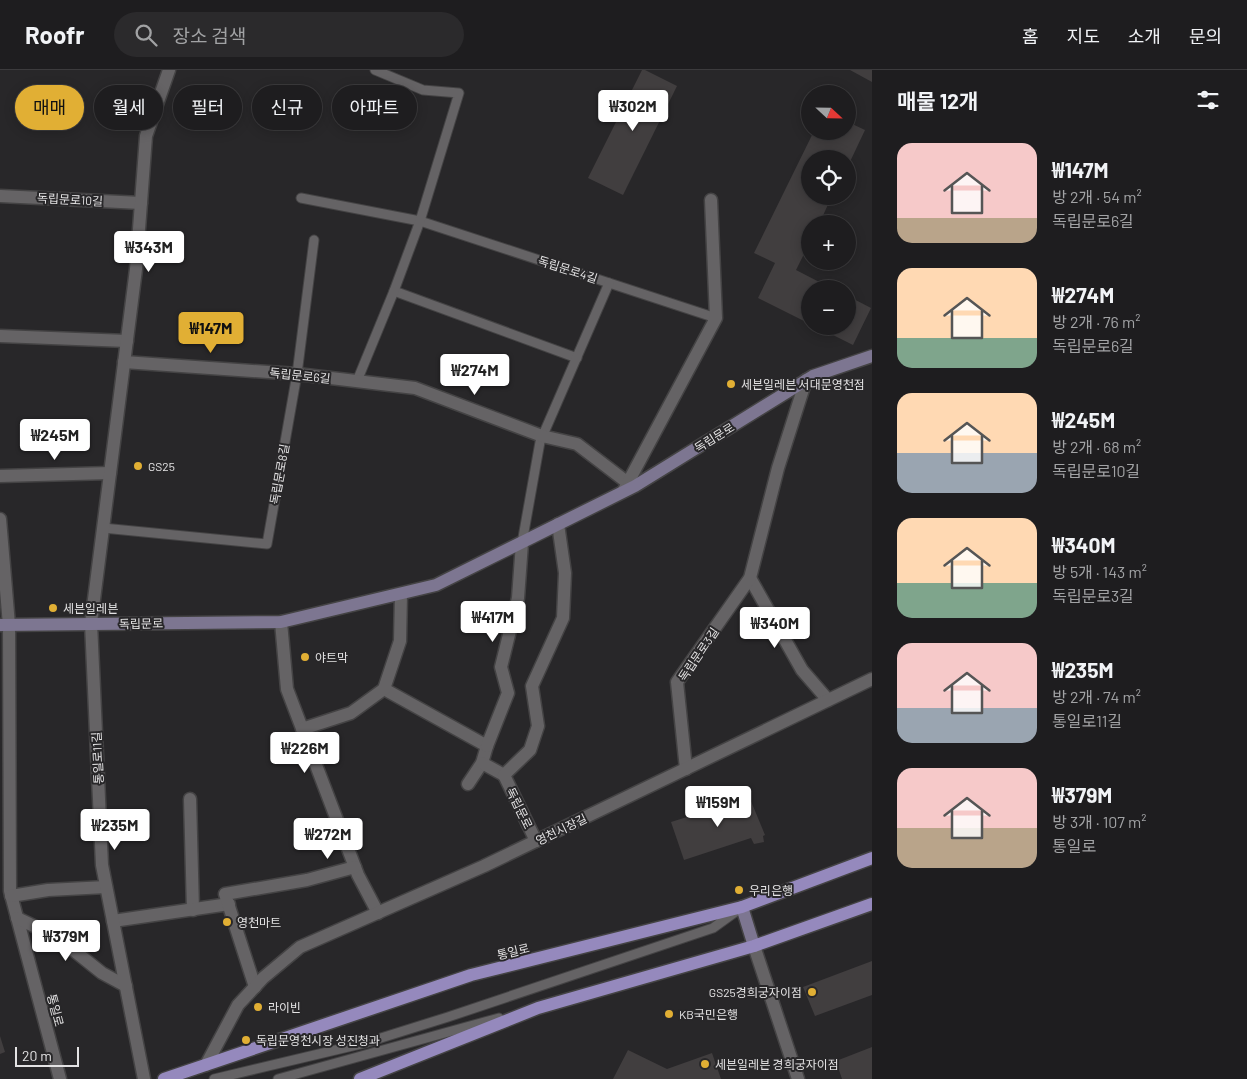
<!DOCTYPE html>
<html lang="ko">
<meta charset="utf-8">
<style>
:root{--surface:#1e1d1f;--page:#2b2a2c;--text:#f1f3f6;--muted:#a1a2a4;--line:#3c3b3d;--accent:#e1af34}
body{margin:0;font-family:Barlow,"Noto Sans KR",sans-serif;background:var(--page);color:var(--text);height:100vh;display:flex;flex-direction:column;font-size:19px;white-space:nowrap}
*{box-sizing:border-box;margin:0}
p{font-size:16px;color:var(--muted)}
.icon{flex:none;width:28px;height:28px;fill:none;stroke:currentColor;stroke-width:2;stroke-linecap:round;stroke-linejoin:round}
.map{position:relative;flex:1;overflow:hidden}
.drawer{display:flex;flex-direction:column;background:var(--surface);width:375px}
.drawer>*{flex:none}
.banner{position:absolute;left:15px;top:15px;width:475px;height:45px;display:flex;gap:10px}
.needle{width:32px;rotate:112deg}
.controls{position:absolute;left:801px;top:15px;display:grid;gap:10px}
.controls a{display:grid;place-items:center;width:55px;height:55px;border-radius:50%;background:var(--surface);box-shadow:0 2px 12px #0003,0 0 0 1px var(--line);font-size:25px}
.scale{position:absolute;left:15px;bottom:12px;width:64px;box-sizing:border-box;padding-left:5px;border:2px solid #e4e3e4;border-top:0;font-size:14px;line-height:18px;white-space:nowrap;color:#e4e3e4;-webkit-text-stroke:4px #282729;paint-order:stroke}
.price{position:absolute;translate:-50% -42px;padding:0 11px;border-radius:5px;background:#fff;color:#222;font-size:16px;line-height:32px;filter:drop-shadow(0 1px 2px #0008)}
.price::after{content:'';position:absolute;left:50%;top:30px;width:15px;height:11px;margin-left:-8px;background:inherit;clip-path:polygon(0 0,100% 0,50% 100%)}
.price.selected{background:var(--accent);color:#111}
ul{padding:0;list-style:none}
li{display:flex;align-items:center;gap:15px;height:125px;padding:0 25px}
li span{display:grid;place-items:center;flex:none;width:140px;height:100px;border-radius:15px;color:#555}
li>.icon{margin-inline-start:auto}
span .icon{width:60px;height:60px;fill:#fffc;stroke-width:1}
li b{font-size:21px}
h2{display:flex;justify-content:space-between;align-items:center;height:60px;padding:0 25px;font-size:21px}
.chip{padding:0 18px;border-radius:22px;background:var(--surface);box-shadow:0 2px 12px #0003,0 0 0 1px var(--line);font-size:18px;line-height:45px}
.chip.selected{background:var(--accent);color:#111}
header{display:flex;align-items:center;gap:30px;box-sizing:border-box;height:70px;padding:0 25px;background:var(--surface);border-bottom:1px solid var(--line)}
header strong{font-size:24px}
nav{display:flex;gap:28px;margin-inline-start:auto;font-size:18px}
.search{width:350px;height:45px;background:var(--page);display:flex;align-items:center;gap:12px;box-sizing:border-box;padding:0 18px;border-radius:28px;color:var(--muted);font-size:19px}
main{display:flex;flex:1;min-height:0}
.map>svg:first-child{display:block}
</style>
<header>
<strong>Roofr</strong>
<div class="search"><svg class="icon" aria-label="search" viewBox="0 0 24 24"><circle cx="10" cy="10" r="6"/><path d="M15 15l6 6"/></svg>장소 검색</div>
<nav><a>홈</a><a>지도</a><a>소개</a><a>문의</a></nav>
</header>
<main>
<div class="map">
<svg width="872" height="1009" viewBox="0 0 872 1009">
<rect width="100%" height="100%" fill="#282729"/>
<g fill="#413e3f">
<polygon points="642,0 645,0 677,16 623,125 588,108"/>
<polygon points="850,0 872,0 872,12"/>
<polygon points="848,52 865,60 848,96 848,89 810,89 810,126 832,126 819,154 810,154 810,172 796,200 833,219 810,219 810,254 758,228 775,193 754,183 814,61 848,61"/>
<polygon points="848,226 871,238 853,275 815,256 848,256"/>
<polygon points="748,724 765,765 763,766 764,772 754,774 751,768 684,790 671,752 735,732 735,727"/>
<polygon points="872,891 872,925 815,946 803,917"/>
<polygon points="0,966 5,982 0,984"/>
<polygon points="872,977 872,1009 842,1009 836,991"/>
<polygon points="628,980 667,999 712,983 721,1009 613,1009"/>
</g>
<g fill="none" stroke-linecap="round" stroke-linejoin="round">
<g stroke="#444344" stroke-width="11">
<g id="lane">
<polyline points="301,128 420,151 716,248"/>
<polyline points="394,221 577,288"/>
<polyline points="357,311 394,221 420,151 459,23 423,20 375,0"/>
<polyline points="103,458 267,474 297,304 314,170"/>
<polyline points="522,473 540,372 609,213"/>
<polyline points="214,1009 365,973 448,947 713,858 738,840"/>
<polyline points="278,1009 499,948"/>
</g>
</g>
<g stroke="#444344" stroke-width="15">
<g id="street">
<polyline points="0,126 141,133"/>
<polyline points="0,266 127,271"/>
<polyline points="124,292 297,304 415,318 542,366 577,374 628,413"/>
<polyline points="0,406 110,403"/>
<polyline points="624,420 716,248 711,130"/>
<polyline points="0,449 9,555 10,821 60,1009"/>
<polyline points="750,508 802,600 828,630"/>
<polyline points="281,552 287,619 358,805 378,843"/>
<polyline points="384,619 487,676 482,693 468,714"/>
<polyline points="302,659 351,643 384,619 400,571 401,524"/>
<polyline points="487,676 508,623 501,597 518,528 522,473"/>
<polyline points="482,693 504,705"/>
<polyline points="686,699 677,612 750,508 778,398 806,310"/>
<polyline points="190,729 193,840"/>
<polyline points="536,771 504,705 530,680 538,656 532,616 563,548 565,503 558,454"/>
<polyline points="11,826 48,820 106,817"/>
<polyline points="17,848 57,867 102,903 126,916"/>
<polyline points="113,851 229,834"/>
<polyline points="754,876 798,1009"/>
<polyline points="255,917 225,824 307,810 355,797"/>
<polyline points="206,995 238,935 263,908 300,877 484,796 872,609"/>
<polyline points="144,1009 102,795 91,553 136,199 146,66 169,0"/>
</g>
</g>
<g stroke="#444344" stroke-width="15">
<g id="secondary">
<polyline points="0,555 281,552 436,515 635,416 813,306 872,286"/>
<polyline points="742,837 754,876"/>
</g>
</g>
<g stroke="#444344" stroke-width="15">
<g id="primary">
<polyline points="164,1009 471,905 742,837 872,788"/>
<polyline points="360,1009 538,938 754,876 872,834"/>
</g>
</g>
<use href="#lane" stroke="#656365" stroke-width="9"/>
<use href="#street" stroke="#656365" stroke-width="12"/>
<use href="#secondary" stroke="#7d7691" stroke-width="12"/>
<use href="#primary" stroke="#9589bd" stroke-width="12"/>
</g>
<g fill="#e1af34" stroke="#282729" stroke-width="2">
<circle cx="731" cy="314" r="5"/>
<circle cx="138" cy="396" r="5"/>
<circle cx="53" cy="538" r="5"/>
<circle cx="305" cy="587" r="5"/>
<circle cx="739" cy="820" r="5"/>
<circle cx="227" cy="852" r="5"/>
<circle cx="812" cy="922" r="5"/>
<circle cx="258" cy="937" r="5"/>
<circle cx="669" cy="944" r="5"/>
<circle cx="246" cy="970" r="5"/>
<circle cx="705" cy="994" r="5"/>
</g>
<g text-anchor="middle" dominant-baseline="central" stroke-width="4" stroke-linejoin="round" paint-order="stroke">
<g font-size="12" fill="#e4e3e4" stroke="#282729">
<text transform="translate(70 129) rotate(3)">독립문로10길</text>
<text transform="translate(568 199) rotate(18)">독립문로4길</text>
<text transform="translate(300 305) rotate(6)">독립문로6길</text>
<text transform="translate(714 367) rotate(-32)">독립문로</text>
<text transform="translate(279 404) rotate(-80)">독립문로8길</text>
<text transform="translate(141 553) rotate(-1)">독립문로</text>
<text transform="translate(698 584) rotate(-56)">독립문로3길</text>
<text transform="translate(97 688) rotate(-93)">통일로11길</text>
<text transform="translate(520 738) rotate(64)">독립문로</text>
<text transform="translate(561 759) rotate(-26)">영천시장길</text>
<text transform="translate(513 881) rotate(-14)">통일로</text>
<text transform="translate(56 940) rotate(75)">통일로</text>
</g>
<g font-size="12" fill="#e4e3e4" stroke="#282729" text-anchor="start">
<text x="741" y="314">세븐일레븐 서대문영천점</text>
<text x="148" y="396">GS25</text>
<text x="63" y="538">세븐일레븐</text>
<text x="315" y="587">야트막</text>
<text x="749" y="820">우리은행</text>
<text x="237" y="852">영천마트</text>
<text x="802" y="922" text-anchor="end">GS25경희궁자이점</text>
<text x="268" y="937">라이빈</text>
<text x="679" y="944">KB국민은행</text>
<text x="256" y="970">독립문영천시장 성진청과</text>
<text x="715" y="994">세븐일레븐 경희궁자이점</text>
</g>
</g>
</svg>
<div class="controls">
<a><svg class="needle" viewBox="-14 -14 28 28"><path d="M0-13l5 13h-10z" fill="#e53935"/><path d="M0 13l5-13h-10z" fill="#a1a2a4"/></svg></a>
<a><svg class="icon" aria-label="locate" viewBox="0 0 24 24"><circle cx="12" cy="12" r="6"/><path d="M12 2v4M12 18v4M2 12h4M18 12h4"/></svg></a>
<a>+</a>
<a>−</a>
</div>
<div class="scale">20 m</div>
<b class="price" style="left:633px;top:62px">₩302M</b>
<b class="price" style="left:149px;top:203px">₩343M</b>
<b class="price selected" style="left:211px;top:284px">₩147M</b>
<b class="price" style="left:475px;top:326px">₩274M</b>
<b class="price" style="left:55px;top:391px">₩245M</b>
<b class="price" style="left:493px;top:573px">₩417M</b>
<b class="price" style="left:775px;top:579px">₩340M</b>
<b class="price" style="left:305px;top:704px">₩226M</b>
<b class="price" style="left:718px;top:758px">₩159M</b>
<b class="price" style="left:115px;top:781px">₩235M</b>
<b class="price" style="left:328px;top:790px">₩272M</b>
<b class="price" style="left:66px;top:892px">₩379M</b>
<div class="banner">
<a class="chip selected">매매</a>
<a class="chip">월세</a>
<a class="chip">필터</a>
<a class="chip">신규</a>
<a class="chip">아파트</a>
</div>
</div>
<section class="drawer">
<h2>매물 12개<svg class="icon" aria-label="filters" viewBox="0 0 24 24"><path d="M4 7h16M4 17h16"/><circle cx="9" cy="7" r="2"/><circle cx="15" cy="17" r="2"/></svg></h2>
<ul>
<li><span style="background:linear-gradient(#f6c9c9 75%,#b9a48a 0)"><svg class="icon" aria-label="home" viewBox="0 0 24 24"><path d="M3 11l9-7 9 7M6 9v11h12V9"/></svg></span><div><b>₩147M</b><p>방 2개 · 54 m²</p><p>독립문로6길</p></div></li>
<li><span style="background:linear-gradient(#ffd9b3 70%,#7fa58c 0)"><svg class="icon" aria-label="home" viewBox="0 0 24 24"><path d="M3 11l9-7 9 7M6 9v11h12V9"/></svg></span><div><b>₩274M</b><p>방 2개 · 76 m²</p><p>독립문로6길</p></div></li>
<li><span style="background:linear-gradient(#ffd9b3 60%,#9aa5b1 0)"><svg class="icon" aria-label="home" viewBox="0 0 24 24"><path d="M3 11l9-7 9 7M6 9v11h12V9"/></svg></span><div><b>₩245M</b><p>방 2개 · 68 m²</p><p>독립문로10길</p></div></li>
<li><span style="background:linear-gradient(#ffd9b3 65%,#7fa58c 0)"><svg class="icon" aria-label="home" viewBox="0 0 24 24"><path d="M3 11l9-7 9 7M6 9v11h12V9"/></svg></span><div><b>₩340M</b><p>방 5개 · 143 m²</p><p>독립문로3길</p></div></li>
<li><span style="background:linear-gradient(#f6c9c9 65%,#9aa5b1 0)"><svg class="icon" aria-label="home" viewBox="0 0 24 24"><path d="M3 11l9-7 9 7M6 9v11h12V9"/></svg></span><div><b>₩235M</b><p>방 2개 · 74 m²</p><p>통일로11길</p></div></li>
<li><span style="background:linear-gradient(#f6c9c9 60%,#b9a48a 0)"><svg class="icon" aria-label="home" viewBox="0 0 24 24"><path d="M3 11l9-7 9 7M6 9v11h12V9"/></svg></span><div><b>₩379M</b><p>방 3개 · 107 m²</p><p>통일로</p></div></li>
</ul>
</section>
</main>
